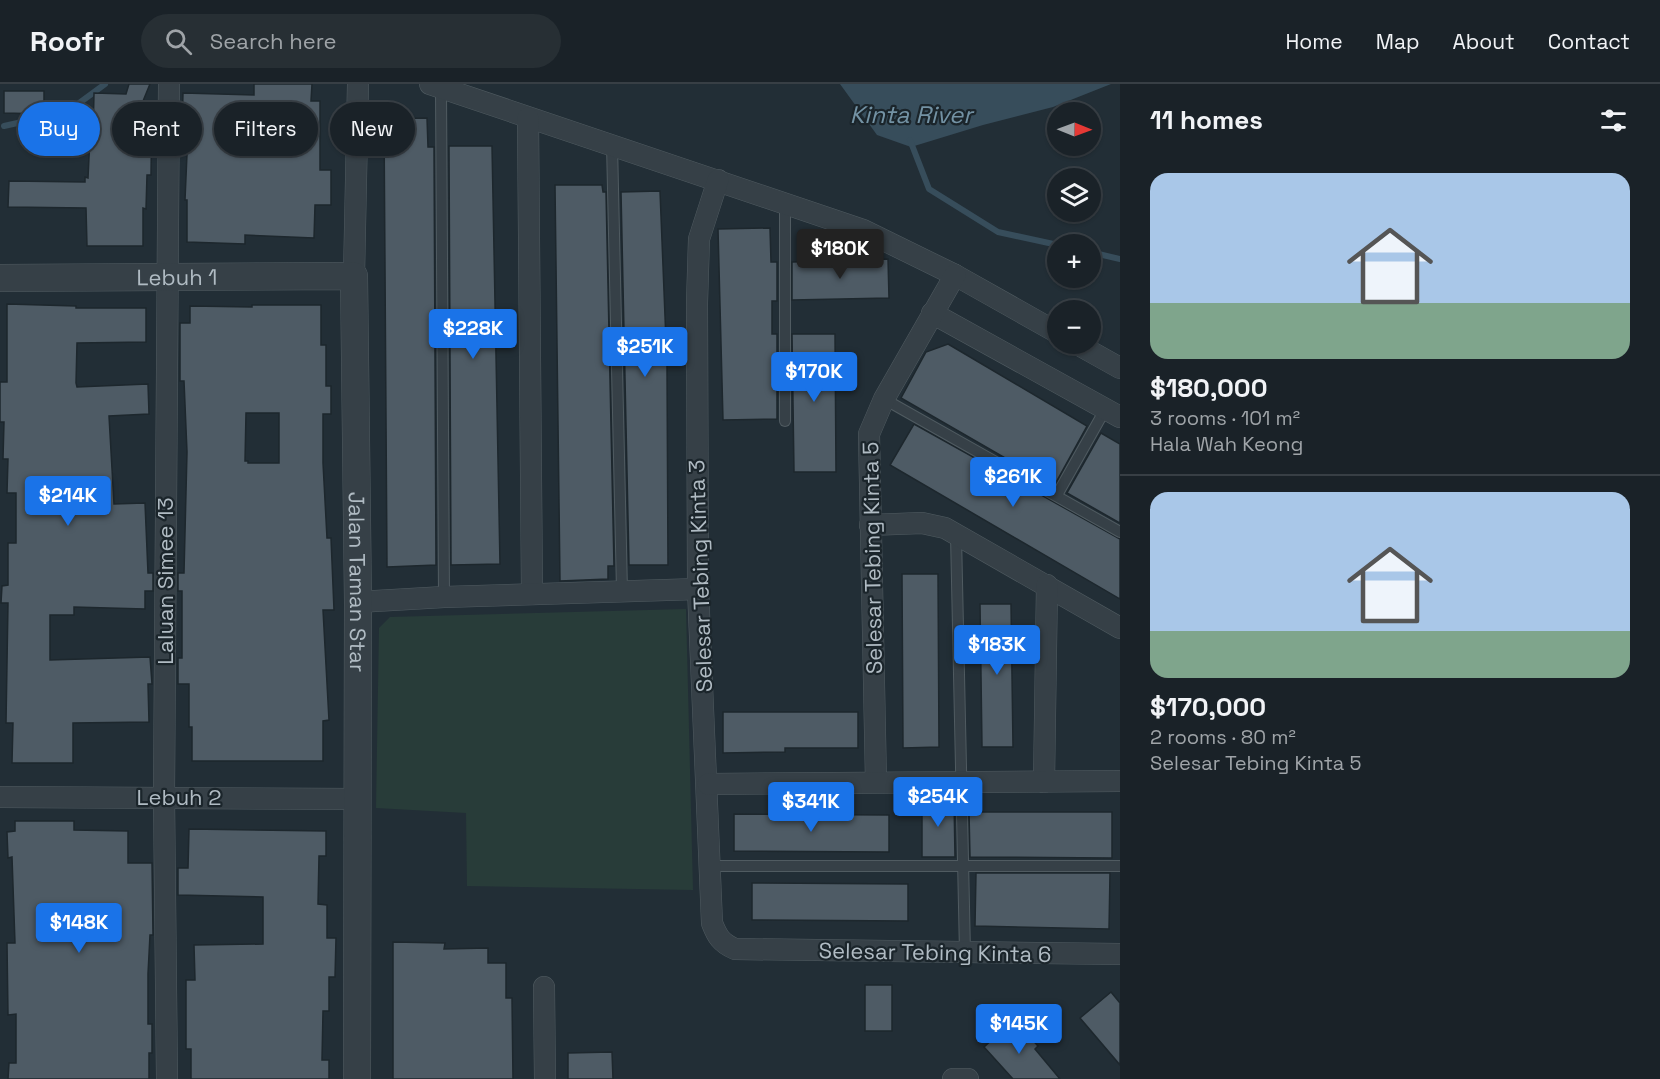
<!DOCTYPE html>
<meta charset="utf-8">
<style>
:root{--surface:#1a2228;--page:#272f34;--text:#f1f3f6;--muted:#9fa4a8;--line:#383f45;--accent:#1a73e8}
body{margin:0;font-family:"Space Grotesk",sans-serif;background:var(--page);color:var(--text);height:100vh;display:flex;flex-direction:column;font-size:22px;white-space:nowrap}
*{box-sizing:border-box;margin:0}
p{font-size:20px;color:var(--muted)}
.icon{flex:none;width:33px;height:33px;fill:none;stroke:currentColor;stroke-width:2;stroke-linecap:round;stroke-linejoin:round}
.map{position:relative;flex:1;overflow:hidden}
.sheet{display:flex;flex-direction:column;background:var(--surface);width:540px}
.sheet>*{flex:none}
.hud{position:absolute;left:18px;top:18px;width:570px;height:54px;display:flex;gap:12px}
.needle{width:39px;rotate:91deg}
.tools{position:absolute;left:1047px;top:18px;display:grid;gap:12px}
.tools a{display:grid;place-items:center;width:54px;height:54px;border-radius:50%;background:var(--surface);box-shadow:0 2px 4px #0004,0 0 0 2px var(--line);font-size:30px}
.price{position:absolute;translate:-50% -51px;padding:0 14px;border-radius:6px;background:var(--accent);color:#fff;font-size:20px;line-height:39px;filter:drop-shadow(0 2px 3px #0008)}
.price::after{content:'';position:absolute;left:50%;top:36px;width:18px;height:14px;margin-left:-9px;background:inherit;clip-path:polygon(0 0,100% 0,50% 100%)}
.price.current{background:#222;color:#fff}
ul{padding:0;list-style:none}
li{display:grid;align-content:center;gap:12px;height:318px;padding:0 30px}
li+li{border-top:2px solid var(--line)}
li span{display:grid;place-items:center;height:186px;border-radius:18px;color:#555}
li>.icon{margin-inline-start:auto}
span .icon{width:108px;height:108px;fill:#fffc;stroke-width:1}
li b{font-size:26px}
h2{display:flex;justify-content:space-between;align-items:center;height:72px;padding:0 30px;font-size:26px}
.chip{padding:0 21px;border-radius:27px;background:var(--surface);box-shadow:0 2px 4px #0004,0 0 0 2px var(--line);font-size:21px;line-height:54px}
.chip.current{background:var(--accent);color:#fff}
header{display:flex;align-items:center;gap:36px;box-sizing:border-box;height:84px;padding:0 30px;background:var(--surface);border-bottom:2px solid var(--line)}
header strong{font-size:28px}
nav{display:flex;gap:33px;margin-inline-start:auto;font-size:21px}
.search{width:420px;height:54px;background:var(--page);display:flex;align-items:center;gap:15px;box-sizing:border-box;padding:0 21px;border-radius:33px;color:var(--muted);font-size:22px}
main{display:flex;flex:1;min-height:0}
.map>svg:first-child{display:block}
</style>
<header>
<strong>Roofr</strong>
<div class="search"><svg class="icon" aria-label="search" viewBox="0 0 24 24"><circle cx="10" cy="10" r="6"/><path d="M15 15l6 6"/></svg>Search here</div>
<nav><a>Home</a><a>Map</a><a>About</a><a>Contact</a></nav>
</header>
<main>
<div class="map">
<svg width="1120" height="995" viewBox="0 0 1120 995">
<rect width="100%" height="100%" fill="#222e36"/>
<polygon fill="#283c39" points="686,525 693,806 467,802 466,729 376,724 379,544 390,533"/>
<polygon fill="#374d5b" points="840,0 1111,0 1053,23 983,41 911,63 877,51"/>
<g fill="none" stroke-linecap="round" stroke-linejoin="round">
<g stroke="#374d5b" stroke-width="6">
<polyline points="4,42 67,28 105,0"/>
<polyline points="910,56 929,105 998,148 1058,161"/>
<polyline points="1090,168 1120,175"/>
</g>
</g>
<g fill="#4e5b65" stroke="#1d272d" stroke-width="1.5" fill-rule="evenodd">
<polygon points="129,0 150,0 143,17 152,18 151,91 147,91 146,125 143,124 143,162 87,162 86,124 8,123 9,97 85,98 85,93 88,94 90,52 93,52 94,9 126,10"/>
<polygon points="254,0 312,0 311,17 320,17 320,86 331,86 331,121 315,121 314,154 245,151 245,160 187,158 187,116 185,116 188,47 182,46 183,9 254,11"/>
<polygon points="4,7 44,7 44,30 4,29"/>
<polygon points="427,34 428,63 434,63 436,481 387,483 384,35"/>
<polygon points="449,62 492,62 500,480 451,481"/>
<polygon points="555,101 602,101 603,108 606,108 614,482 608,482 608,495 560,497"/>
<polygon points="660,107 667,282 668,481 629,481 621,108"/>
<polygon points="770,144 771,178 777,178 777,217 772,217 772,250 777,250 777,335 723,336 718,145"/>
<polygon points="888,175 889,214 792,216 792,178"/>
<polygon points="7,220 76,222 76,224 146,224 146,258 77,259 76,299 77,303 148,300 149,330 109,332 114,420 145,419 148,489 153,489 153,507 145,507 145,525 74,523 74,531 50,531 50,576 150,573 152,600 148,600 149,638 73,639 73,679 12,679 13,639 6,639 8,519 1,519 2,502 8,501 8,459 16,459 16,409 7,409 8,375 3,375 4,338 0,338 0,298 7,298"/>
<path d="M252,221h69v40h5v41h5v28h-8v49l4,75h4l3,72h-11l6,110 -6,1v40h-131v-34h-3v-43h-11v-26h4v-67h-4v-18h6l3,-121 -3,-71h-4v-58h10v-17l62,1zM246,329h33v50h-31v-2h-3z"/>
<polygon points="792,250 835,250 836,388 794,388"/>
<polygon points="948,260 1087,342 1054,402 901,314 926,268"/>
<polygon points="914,340 1120,455 1120,515 890,381"/>
<polygon points="1101,349 1120,360 1120,439 1067,409"/>
<polygon points="902,490 938,490 939,663 903,664"/>
<polygon points="980,520 1011,520 1013,663 982,663"/>
<polygon points="723,628 858,628 858,664 785,664 785,668 723,669"/>
<polygon points="922,715 954,715 955,773 922,773"/>
<polygon points="969,728 1112,728 1112,774 970,773"/>
<polygon points="734,730 889,731 889,768 734,767"/>
<polygon points="15,737 74,737 74,746 128,747 128,779 152,779 153,851 150,851 148,890 148,940 152,940 152,969 149,969 149,995 8,995 9,979 16,979 16,930 8,931 7,859 15,859 12,773 8,774 7,748 15,747"/>
<polygon points="189,745 326,747 326,772 319,772 318,820 327,821 327,854 336,854 335,893 329,893 329,927 323,927 322,976 329,976 329,995 191,995 191,965 186,965 186,896 195,896 194,861 263,860 263,813 178,811 178,784 188,784"/>
<polygon points="976,789 1110,789 1109,845 975,842"/>
<polygon points="752,799 908,800 908,837 752,836"/>
<polygon points="393,858 445,859 444,865 488,864 488,879 506,879 506,914 512,914 513,995 393,995"/>
<rect x="865" y="901" width="27" height="46"/>
<polygon points="1111,908 1120,919 1120,981 1080,934"/>
<polygon points="1014,936 1038,962 1035,965 1060,995 1013,995 984,963"/>
<polygon points="612,968 613,995 568,995 568,969"/>
</g>
<g fill="none" stroke-linecap="round" stroke-linejoin="round">
<g stroke="#505b61" stroke-width="12">
<g id="service">
<polyline points="441,5 444,513"/>
<polyline points="612,60 622,507"/>
<polyline points="884,315 1120,448"/>
<polyline points="785,337 785,120"/>
<polyline points="1057,411 1106,324"/>
<polyline points="956,451 965,869"/>
<polyline points="710,782 1120,782"/>
</g>
</g>
<g stroke="#505b61" stroke-width="22">
<g id="minor">
<polyline points="430,0 863,146 955,191 1058,249"/>
<polyline points="528,34 532,510"/>
<path d="M718,96l-19,59 -2,64 1,286 14,334c5,13 9,20 23,26l385,5"/>
<polyline points="354,192 358,0"/>
<polyline points="932,229 1120,333"/>
<polyline points="1077,260 1120,284"/>
<polyline points="870,441 922,439 945,444 1120,544"/>
<polyline points="358,518 444,513 698,505"/>
<polyline points="876,698 869,350 884,315 955,191"/>
<polyline points="1044,698 1047,501"/>
<polyline points="708,700 1120,697"/>
<polyline points="0,713 358,715"/>
<polyline points="544,903 545,995"/>
<polyline points="167,995 164,712 169,0"/>
<polyline points="953,995 968,995"/>
</g>
</g>
<g stroke="#505b61" stroke-width="28">
<g id="tertiary">
<path id="s1" d="M0,194l354,-2 4,326 -1,477"/>
</g>
</g>
<use href="#service" stroke="#364047" stroke-width="10"/>
<use href="#minor" stroke="#364047" stroke-width="21"/>
<use href="#tertiary" stroke="#364047" stroke-width="27"/>
</g>
<g text-anchor="middle" dominant-baseline="central" stroke-width="4.5" stroke-linejoin="round" paint-order="stroke">
<g font-size="22" fill="#b0bbc3" stroke="#1b252b">
<text stroke="none"><textPath href="#s1" startOffset="177">Lebuh 1</textPath></text>
<text transform="translate(872 474) rotate(-91)">Selesar Tebing Kinta 5</text>
<text transform="translate(700 492) rotate(-92)">Selesar Tebing Kinta 3</text>
<text transform="translate(165 497) rotate(-90)">Laluan Simee 13</text>
<text stroke="none"><textPath href="#s1" startOffset="660">Jalan Taman Star</textPath></text>
<text x="179" y="713">Lebuh 2</text>
<text transform="translate(935 868) rotate(1)">Selesar Tebing Kinta 6</text>
</g>
<g font-size="24" font-style="italic" fill="#7392a4" stroke="#1b252b">
<text x="911" y="30">Kinta River</text>
</g>
</g>
</svg>
<div class="tools">
<a><svg class="needle" viewBox="-14 -14 28 28"><path d="M0-13l5 13h-10z" fill="#e53935"/><path d="M0 13l5-13h-10z" fill="#9fa4a8"/></svg></a>
<a><svg class="icon" aria-label="layers" viewBox="0 0 24 24"><path d="M12 4l9 5-9 5-9-5zM3 14l9 5 9-5"/></svg></a>
<a>+</a>
<a>−</a>
</div>
<b class="price current" style="left:840px;top:196px">$180K</b>
<b class="price" style="left:473px;top:276px">$228K</b>
<b class="price" style="left:645px;top:294px">$251K</b>
<b class="price" style="left:814px;top:319px">$170K</b>
<b class="price" style="left:1013px;top:424px">$261K</b>
<b class="price" style="left:68px;top:443px">$214K</b>
<b class="price" style="left:997px;top:592px">$183K</b>
<b class="price" style="left:938px;top:744px">$254K</b>
<b class="price" style="left:811px;top:749px">$341K</b>
<b class="price" style="left:79px;top:870px">$148K</b>
<b class="price" style="left:1019px;top:971px">$145K</b>
<div class="hud">
<a class="chip current">Buy</a>
<a class="chip">Rent</a>
<a class="chip">Filters</a>
<a class="chip">New</a>
</div>
</div>
<section class="sheet">
<h2>11 homes<svg class="icon" aria-label="filters" viewBox="0 0 24 24"><path d="M4 7h16M4 17h16"/><circle cx="9" cy="7" r="2"/><circle cx="15" cy="17" r="2"/></svg></h2>
<ul>
<li><span style="background:linear-gradient(#a9c7e8 70%,#7fa58c 0)"><svg class="icon" aria-label="home" viewBox="0 0 24 24"><path d="M3 11l9-7 9 7M6 9v11h12V9"/></svg></span><div><b>$180,000</b><p>3 rooms · 101 m²</p><p>Hala Wah Keong</p></div></li>
<li><span style="background:linear-gradient(#a9c7e8 75%,#7fa58c 0)"><svg class="icon" aria-label="home" viewBox="0 0 24 24"><path d="M3 11l9-7 9 7M6 9v11h12V9"/></svg></span><div><b>$170,000</b><p>2 rooms · 80 m²</p><p>Selesar Tebing Kinta 5</p></div></li>
</ul>
</section>
</main>
